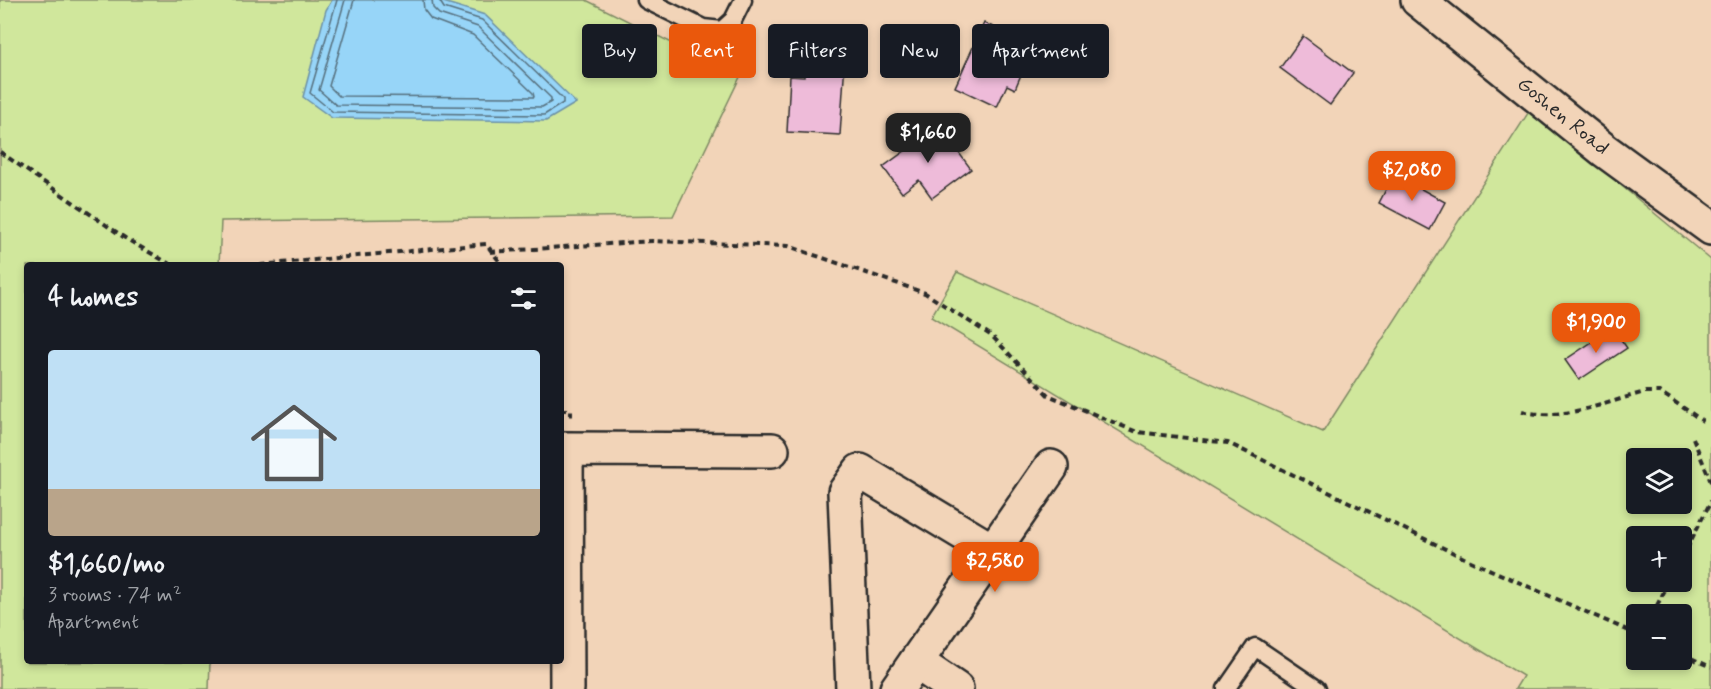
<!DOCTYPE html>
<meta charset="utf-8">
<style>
:root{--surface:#171b24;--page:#20242c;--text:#f1f3f6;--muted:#9ea1a6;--accent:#ea580c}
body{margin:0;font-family:Mynerve,sans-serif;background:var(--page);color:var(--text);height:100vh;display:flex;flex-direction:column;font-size:22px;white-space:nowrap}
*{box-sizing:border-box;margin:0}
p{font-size:20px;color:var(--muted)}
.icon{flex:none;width:33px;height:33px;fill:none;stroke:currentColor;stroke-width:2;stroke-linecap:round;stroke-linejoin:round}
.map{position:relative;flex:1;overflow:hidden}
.details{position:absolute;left:24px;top:262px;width:540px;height:402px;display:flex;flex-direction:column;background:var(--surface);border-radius:6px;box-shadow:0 3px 9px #0003}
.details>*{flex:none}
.hud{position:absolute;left:582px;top:24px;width:570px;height:54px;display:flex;gap:12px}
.tools{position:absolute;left:1626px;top:448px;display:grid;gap:12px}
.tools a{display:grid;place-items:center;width:66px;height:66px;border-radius:6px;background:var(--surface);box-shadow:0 3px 9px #0003;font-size:30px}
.price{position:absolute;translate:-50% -51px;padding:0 14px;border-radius:12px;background:var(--accent);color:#fff;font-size:20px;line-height:39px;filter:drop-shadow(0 2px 3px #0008)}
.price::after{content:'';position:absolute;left:50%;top:36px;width:18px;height:14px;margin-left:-9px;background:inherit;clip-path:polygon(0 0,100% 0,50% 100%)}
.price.selected{background:#222;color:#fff}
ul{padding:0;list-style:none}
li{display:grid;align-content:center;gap:12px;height:318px;padding:0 24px}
li span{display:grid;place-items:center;height:186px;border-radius:6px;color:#555}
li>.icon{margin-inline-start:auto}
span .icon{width:108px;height:108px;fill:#fffc;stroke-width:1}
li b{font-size:26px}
h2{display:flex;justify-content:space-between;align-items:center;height:72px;padding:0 24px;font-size:26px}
.tag{padding:0 21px;border-radius:6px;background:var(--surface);box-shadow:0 3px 9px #0003;font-size:21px;line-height:54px}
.tag.selected{background:var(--accent);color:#fff}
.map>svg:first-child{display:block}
</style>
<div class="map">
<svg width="1711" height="689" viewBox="0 0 1711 689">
<rect width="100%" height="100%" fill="#f2d4b8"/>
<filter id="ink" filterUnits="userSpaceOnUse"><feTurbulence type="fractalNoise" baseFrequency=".0167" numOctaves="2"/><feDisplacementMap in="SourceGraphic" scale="12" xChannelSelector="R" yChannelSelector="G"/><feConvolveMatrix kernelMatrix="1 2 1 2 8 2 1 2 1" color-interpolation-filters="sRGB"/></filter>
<g filter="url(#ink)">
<g fill="#d0e79c" stroke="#7e8964" stroke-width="1.5" fill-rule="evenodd">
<polygon points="0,0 586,0 740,77 673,216 221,221 219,265 27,266 27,662 210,662 209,689 0,689"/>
<path d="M1530,110l181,150v429h-196l8,-13 -592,-359 26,-45 366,160zM1636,459h46v45h-46zM1636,537h46v45h-46zM1636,615h46v45h-46z"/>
</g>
<polygon fill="#97d5f8" stroke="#6c91a6" stroke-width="1.5" points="332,0 437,0 485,15 576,103 546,121 332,118 303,97 326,10"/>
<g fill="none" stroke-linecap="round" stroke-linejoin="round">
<g stroke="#566f7d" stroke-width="1.5">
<polyline points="337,0 310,93 333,112 544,115 563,103 563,99 482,20 444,8 439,0"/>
<polyline points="345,0 319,90 336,105 542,107 551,102 551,98 478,27 439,14 433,8 432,0"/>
<polyline points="354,0 329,86 339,96 534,97 533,93 473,35 431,19 424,10 423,0"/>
</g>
</g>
<g fill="#eebbd9" stroke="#2b2b2b" stroke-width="1.5">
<polygon points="984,23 1016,37 1005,62 1023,70 1015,89 1007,85 997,107 955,87"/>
<polygon points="1303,36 1353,73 1330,105 1280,68"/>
<polygon points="806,44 846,47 840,135 787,132 790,76 804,77"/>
<polygon points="939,126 971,169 932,198 919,180 902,193 883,167"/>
<polygon points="1394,174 1445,202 1430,230 1379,203"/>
<polygon points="1613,328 1627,348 1579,380 1565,360"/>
</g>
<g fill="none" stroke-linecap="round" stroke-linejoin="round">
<g stroke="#2b2b2b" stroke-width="21">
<g id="lane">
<polyline points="646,0 703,28 722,30 733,20 743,0"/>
<polyline points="1226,689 1255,647 1317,689"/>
</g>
</g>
<g stroke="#2b2b2b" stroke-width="38">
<g id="street">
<polyline points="916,662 956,689"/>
<polyline points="567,689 566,449 772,450"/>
<polyline points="853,689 845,492 860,471 993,551"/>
<polyline points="897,689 1051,467"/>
</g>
</g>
<g stroke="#2b2b2b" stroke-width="38">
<polyline id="secondary" points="1418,0 1604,150 1711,228"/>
</g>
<g stroke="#2b2b2b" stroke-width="4" stroke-dasharray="6 4.5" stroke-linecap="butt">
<polyline points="0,152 125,238 173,266"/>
<polyline points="490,252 652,241 788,246 925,293 992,336 1048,395 1137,432 1228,443 1466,559 1636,634"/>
<polyline points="250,266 486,244 503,266"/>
<polyline points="561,410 571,410 571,418"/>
<path d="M1522,411c40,11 84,-9 123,-19h15l43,29"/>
<polyline points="1693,438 1711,482"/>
<polyline points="1682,558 1711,501"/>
<polyline points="1652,615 1669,582"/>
<polyline points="1682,654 1711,667"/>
</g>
<use href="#lane" stroke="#f2d4b8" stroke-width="16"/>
<use href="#street" stroke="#f2d4b8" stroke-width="33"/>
<use href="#secondary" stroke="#f2d4b8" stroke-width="33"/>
</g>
</g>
<g text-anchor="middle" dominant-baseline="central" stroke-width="4.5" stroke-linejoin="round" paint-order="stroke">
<g font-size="21" fill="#2b2b2b" stroke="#f2d4b8">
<text transform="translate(1563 116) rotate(39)">Goshen Road</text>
</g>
</g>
</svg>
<div class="tools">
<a><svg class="icon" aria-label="layers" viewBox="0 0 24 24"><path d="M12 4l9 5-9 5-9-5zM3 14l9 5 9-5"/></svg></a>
<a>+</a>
<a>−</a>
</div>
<b class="price selected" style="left:928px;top:164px">$1,660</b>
<b class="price" style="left:1412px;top:202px">$2,080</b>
<b class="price" style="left:1596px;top:354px">$1,900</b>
<b class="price" style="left:995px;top:593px">$2,580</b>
<div class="hud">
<a class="tag">Buy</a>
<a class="tag selected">Rent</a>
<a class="tag">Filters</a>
<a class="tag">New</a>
<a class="tag">Apartment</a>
</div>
<section class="details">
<h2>4 homes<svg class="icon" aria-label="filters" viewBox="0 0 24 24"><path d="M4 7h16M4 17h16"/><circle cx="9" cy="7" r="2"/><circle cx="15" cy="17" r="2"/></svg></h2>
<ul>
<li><span style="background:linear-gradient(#bfe0f5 75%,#b9a48a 0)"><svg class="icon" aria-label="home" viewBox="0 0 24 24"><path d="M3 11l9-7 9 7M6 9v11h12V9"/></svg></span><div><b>$1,660/mo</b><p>3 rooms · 74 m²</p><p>Apartment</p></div></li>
</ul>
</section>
</div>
